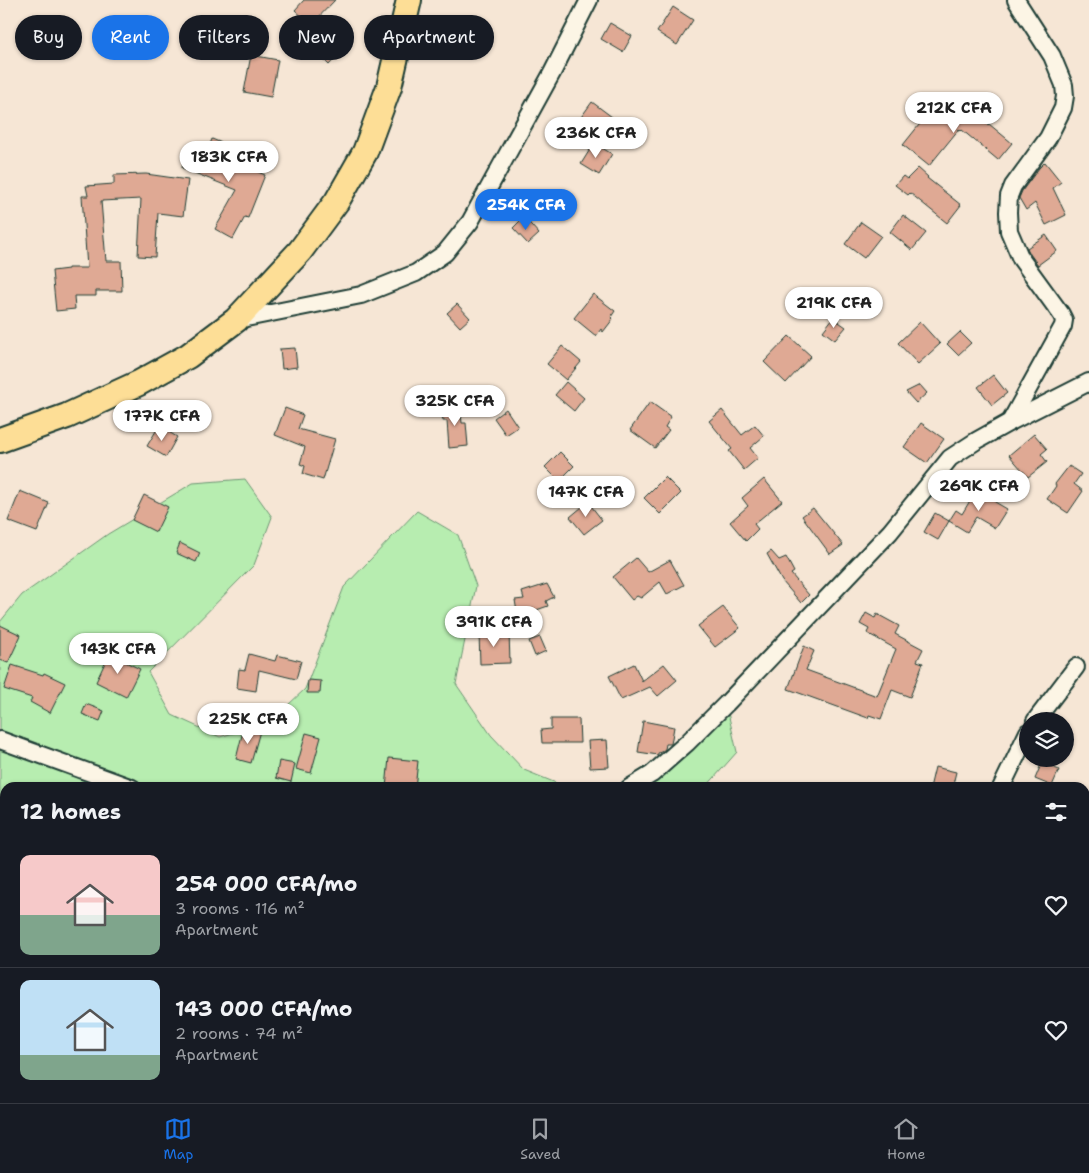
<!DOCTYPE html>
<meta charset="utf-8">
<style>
:root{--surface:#171b24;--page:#20242c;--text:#f1f3f6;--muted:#9ea1a6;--line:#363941;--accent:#1a73e8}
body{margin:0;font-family:"Shantell Sans",sans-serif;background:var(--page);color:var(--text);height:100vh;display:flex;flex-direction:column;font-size:19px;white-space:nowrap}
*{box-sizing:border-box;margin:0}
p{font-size:16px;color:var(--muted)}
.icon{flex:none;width:28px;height:28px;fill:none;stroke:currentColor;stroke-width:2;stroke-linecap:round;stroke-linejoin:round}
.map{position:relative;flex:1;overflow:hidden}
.side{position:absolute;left:0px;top:782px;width:1090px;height:321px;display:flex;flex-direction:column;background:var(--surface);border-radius:15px 15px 0 0;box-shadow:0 1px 4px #0004}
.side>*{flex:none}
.banner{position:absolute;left:15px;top:15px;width:500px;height:45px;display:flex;gap:10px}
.buttons{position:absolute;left:1019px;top:712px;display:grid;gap:10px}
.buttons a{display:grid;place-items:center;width:55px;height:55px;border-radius:50%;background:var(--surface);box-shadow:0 1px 4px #0004;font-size:25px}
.price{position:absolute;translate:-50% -42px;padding:0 11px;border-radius:18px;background:#fff;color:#222;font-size:16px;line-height:32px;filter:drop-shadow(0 1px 2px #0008)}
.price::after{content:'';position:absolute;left:50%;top:30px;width:15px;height:11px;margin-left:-8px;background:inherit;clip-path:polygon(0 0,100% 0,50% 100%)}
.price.current{background:var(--accent);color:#fff}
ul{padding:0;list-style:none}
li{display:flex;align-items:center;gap:15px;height:125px;padding:0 20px}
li+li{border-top:1px solid var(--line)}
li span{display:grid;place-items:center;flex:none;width:140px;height:100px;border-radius:10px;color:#555}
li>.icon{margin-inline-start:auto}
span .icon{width:60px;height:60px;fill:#fffc;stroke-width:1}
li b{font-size:21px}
h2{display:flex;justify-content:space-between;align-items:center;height:60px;padding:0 20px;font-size:21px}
.tag{padding:0 18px;border-radius:22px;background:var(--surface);box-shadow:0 1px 4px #0004;font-size:18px;line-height:45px}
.tag.current{background:var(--accent);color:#fff}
.menu{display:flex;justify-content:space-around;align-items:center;height:70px;border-top:1px solid var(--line);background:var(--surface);font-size:14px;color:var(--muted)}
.menu a{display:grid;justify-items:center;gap:2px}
.menu .current{color:var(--accent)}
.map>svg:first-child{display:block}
</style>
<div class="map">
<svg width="1089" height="1103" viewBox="0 0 1089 1103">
<rect width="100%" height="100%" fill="#f6e6d5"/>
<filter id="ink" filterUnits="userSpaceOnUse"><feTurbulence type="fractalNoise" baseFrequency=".02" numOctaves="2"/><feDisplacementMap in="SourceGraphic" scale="10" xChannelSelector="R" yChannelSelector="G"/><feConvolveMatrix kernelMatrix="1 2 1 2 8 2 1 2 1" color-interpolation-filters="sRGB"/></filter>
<g filter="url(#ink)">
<g fill="#b7edb0" stroke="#6b9572">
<polygon points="245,479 272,517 254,565 148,672 172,715 220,737 270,722 305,689 344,587 417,511 458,535 476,586 456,684 491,735 524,770 566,787 5,788 5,998 0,990 0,622 22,595 108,534 193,483"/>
<polygon points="726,704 737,752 706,787 629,788"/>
<polygon points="69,1099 459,1099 458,1103 72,1103"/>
<polygon points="701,1099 889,1099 886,1103 700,1103"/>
</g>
<g fill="#dfa994" stroke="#1f3d34">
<polygon points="304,0 335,0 311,25 340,53 329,65 297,33 308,22 295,10"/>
<polygon points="673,7 693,20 677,45 657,32"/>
<polygon points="610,23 632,36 623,52 601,39"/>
<polygon points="251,55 278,60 271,97 244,92"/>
<polygon points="957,99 988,125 989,124 1012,143 998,160 962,130 961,131 959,129 929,166 903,145 927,115 936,123"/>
<polygon points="592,102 612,117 599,135 579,120"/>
<polygon points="212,139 241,151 237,163 265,175 248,218 245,217 233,239 215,229 237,190 182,168 184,159 203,163"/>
<polygon points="594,143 612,154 599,175 581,164"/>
<polygon points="1045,162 1061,182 1053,188 1066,215 1046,225 1035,203 1026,210 1019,198 1022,191 1039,168"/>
<polygon points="918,168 928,177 927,178 961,205 947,223 910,193 908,195 895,185 903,176 907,179"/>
<polygon points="146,174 188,180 183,216 158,213 155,257 138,256 141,199 101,201 106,261 121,261 122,291 96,291 96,296 74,296 75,309 56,311 52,271 68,269 68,268 87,268 82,196 88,196 86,186 114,184 114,175"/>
<polygon points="903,215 926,233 912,250 890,232"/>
<polygon points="524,217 539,234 528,244 513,228"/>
<polygon points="861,222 881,236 864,258 845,244"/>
<polygon points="1046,235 1057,251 1038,265 1030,254 1027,248"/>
<polygon points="593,294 615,311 611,317 613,319 603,332 601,329 596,336 574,318"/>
<polygon points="457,304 470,318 460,327 447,313"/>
<polygon points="833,318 846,327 835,340 823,331"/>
<polygon points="920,322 940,344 918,364 898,343"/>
<polygon points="960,332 971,343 958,355 947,344"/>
<polygon points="789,336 811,356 786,383 764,362"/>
<polygon points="562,346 581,362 566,380 547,364"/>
<polygon points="295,348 297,367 282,369 280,349"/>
<polygon points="993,375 1007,393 992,405 978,387"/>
<polygon points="566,382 584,398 574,411 555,395"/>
<polygon points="920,385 927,393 916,403 906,392"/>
<polygon points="650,402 671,417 665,427 669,430 655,448 630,430"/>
<polygon points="460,405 462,423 466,423 468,446 449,448 447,421 443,421 441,407"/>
<polygon points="285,408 303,415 298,429 335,439 323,480 303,474 305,466 300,464 305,447 275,435"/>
<polygon points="506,409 518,427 506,435 494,418"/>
<polygon points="722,410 742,435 755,425 764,436 750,448 758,458 744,470 729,451 732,449 709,421"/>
<polygon points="921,423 944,439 927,463 904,447"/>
<polygon points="159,426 177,437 166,457 147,446"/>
<polygon points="1034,434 1047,449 1041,454 1047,462 1028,477 1009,455"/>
<polygon points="560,452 574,466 559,481 545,467"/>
<polygon points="1069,466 1081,474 1074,484 1083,491 1068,513 1047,499 1056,486 1055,484"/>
<polygon points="665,477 681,493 660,514 644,498"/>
<polygon points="764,479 782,501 754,524 758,529 746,541 730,522 748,506 742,498"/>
<polygon points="977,489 996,501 995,502 1007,509 995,528 976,517 967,532 949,521 956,510 962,514"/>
<polygon points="20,491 49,503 37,532 8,521"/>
<polygon points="144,495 168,507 156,532 132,520"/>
<polygon points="588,502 602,520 584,534 570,517"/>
<polygon points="813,508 843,545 830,554 802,516"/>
<polygon points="935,513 949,521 938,540 924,532"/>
<polygon points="180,543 200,553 196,562 176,553"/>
<polygon points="771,551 779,560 786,557 794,572 791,574 809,595 801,603 782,581 767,554"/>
<polygon points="636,558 648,572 670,560 684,585 667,594 660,582 641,598 637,596 632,600 613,577"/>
<polygon points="547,584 554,597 546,601 548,606 528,613 531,637 528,638 517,612 515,600 524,599 522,592"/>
<polygon points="723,607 740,628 715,647 698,626"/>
<polygon points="866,613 875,618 877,614 899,626 895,634 923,649 917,661 923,663 910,697 892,690 881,719 869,715 868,718 788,689 804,646 814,651 806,670 877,696 896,649 867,633 869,629 860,624"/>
<polygon points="0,625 21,635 8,663 0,660"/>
<polygon points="509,632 510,663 480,664 479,633"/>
<polygon points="540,637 546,651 535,656 529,641"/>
<polygon points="109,654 140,669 126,697 96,682"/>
<polygon points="249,654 275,661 277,655 301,661 296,679 259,670 256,691 237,688 239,669 245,670"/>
<polygon points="634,664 642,681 664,664 677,680 658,696 650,687 621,700 609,676"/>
<polygon points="12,665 43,675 44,673 65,683 50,713 30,702 32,698 4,689"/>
<polygon points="308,680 321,681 320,693 307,693"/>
<polygon points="86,704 104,711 100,721 82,714"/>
<polygon points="551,719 579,719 580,743 542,743 541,730 551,729"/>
<polygon points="643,721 674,727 671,744 666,744 665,749 661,752 658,753 658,755 638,752"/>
<polygon points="244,727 260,731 251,763 236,759"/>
<polygon points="306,733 321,737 311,773 296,769"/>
<polygon points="607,740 609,767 590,768 588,741"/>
<polygon points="389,758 418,761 415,788 386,788"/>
<polygon points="279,761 295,764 291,782 276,778"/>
<polygon points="1042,762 1059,770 1052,786 1035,779"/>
<polygon points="935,767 956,772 952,788 930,788"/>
</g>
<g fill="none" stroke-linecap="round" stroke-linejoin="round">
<g stroke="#1f3d34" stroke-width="20">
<g id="minor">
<polyline points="236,320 361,295 416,273 445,253 470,222 552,73 589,0"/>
<polyline points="1010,422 1063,326 1064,320 1061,314 1021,259 1009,231 1008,212 1009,196 1013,186 1048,138 1063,108 1065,96 1064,85 1052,56 1016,0"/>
<polyline points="1035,721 1076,667"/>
<polyline points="0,740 132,788"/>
<polyline points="629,788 652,774 687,743 726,704 890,532 950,458 976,441 1010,422 1089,382"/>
<polyline points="1001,788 1028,732"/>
<polyline points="359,1099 360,1103"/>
<polyline points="997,1099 1002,1103"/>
</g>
</g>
<g stroke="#1f3d34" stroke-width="28">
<polyline id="highway" points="0,440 67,416 139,383 188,356 236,320 300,251 337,201 365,152 389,87 409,0"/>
</g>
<use href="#minor" stroke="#fcf5e5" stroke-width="16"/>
<use href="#highway" stroke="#fdde96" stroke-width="24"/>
</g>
</g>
</svg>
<div class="buttons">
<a><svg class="icon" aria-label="layers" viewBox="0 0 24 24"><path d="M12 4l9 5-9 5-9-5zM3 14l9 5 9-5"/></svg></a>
</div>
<b class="price" style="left:954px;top:134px">212K CFA</b>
<b class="price" style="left:596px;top:159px">236K CFA</b>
<b class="price" style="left:229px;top:183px">183K CFA</b>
<b class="price current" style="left:526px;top:231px">254K CFA</b>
<b class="price" style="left:834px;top:329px">219K CFA</b>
<b class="price" style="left:455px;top:427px">325K CFA</b>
<b class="price" style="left:162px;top:442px">177K CFA</b>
<b class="price" style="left:979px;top:512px">269K CFA</b>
<b class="price" style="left:586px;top:518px">147K CFA</b>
<b class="price" style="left:494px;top:648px">391K CFA</b>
<b class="price" style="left:118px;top:675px">143K CFA</b>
<b class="price" style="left:248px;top:745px">225K CFA</b>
<div class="banner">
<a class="tag">Buy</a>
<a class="tag current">Rent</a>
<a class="tag">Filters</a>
<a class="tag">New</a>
<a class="tag">Apartment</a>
</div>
<section class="side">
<h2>12 homes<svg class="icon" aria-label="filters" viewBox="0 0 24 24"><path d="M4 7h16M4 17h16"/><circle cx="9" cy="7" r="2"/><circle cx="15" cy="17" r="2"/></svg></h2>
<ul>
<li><span style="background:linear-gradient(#f6c9c9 60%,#7fa58c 0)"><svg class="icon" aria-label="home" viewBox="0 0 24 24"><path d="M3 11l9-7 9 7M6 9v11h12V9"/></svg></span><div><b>254 000 CFA/mo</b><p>3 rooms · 116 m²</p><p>Apartment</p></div><svg class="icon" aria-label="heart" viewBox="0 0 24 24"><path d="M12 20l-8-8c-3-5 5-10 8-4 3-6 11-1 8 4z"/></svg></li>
<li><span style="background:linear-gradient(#bfe0f5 75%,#7fa58c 0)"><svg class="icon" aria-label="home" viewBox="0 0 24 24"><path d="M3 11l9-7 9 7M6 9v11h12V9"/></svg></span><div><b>143 000 CFA/mo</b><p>2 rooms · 74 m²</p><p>Apartment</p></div><svg class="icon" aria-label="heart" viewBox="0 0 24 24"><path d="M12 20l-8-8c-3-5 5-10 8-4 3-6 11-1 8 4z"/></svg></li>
</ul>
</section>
</div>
<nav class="menu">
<a class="current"><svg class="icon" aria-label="map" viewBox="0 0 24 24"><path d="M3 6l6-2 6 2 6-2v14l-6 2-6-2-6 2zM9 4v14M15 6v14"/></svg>Map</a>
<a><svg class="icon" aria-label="saved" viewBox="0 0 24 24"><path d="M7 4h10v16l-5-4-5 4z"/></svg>Saved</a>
<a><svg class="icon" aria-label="home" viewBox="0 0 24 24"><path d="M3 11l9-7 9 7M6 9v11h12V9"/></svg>Home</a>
</nav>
